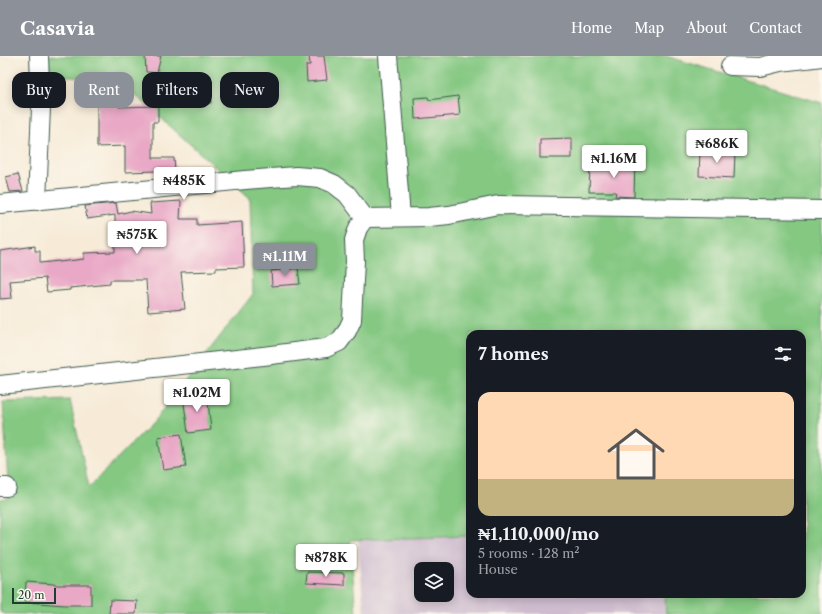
<!DOCTYPE html>
<meta charset="utf-8">
<style>
:root{--surface:#171b24;--page:#242831;--text:#f1f3f6;--muted:#9ea1a6;--accent:#8c9099}
body{margin:0;font-family:"Libre Caslon Text",serif;background:var(--page);color:var(--text);height:100vh;display:flex;flex-direction:column;font-size:15px;white-space:nowrap}
*{box-sizing:border-box;margin:0}
p{font-size:13px;color:var(--muted)}
.icon{flex:none;width:22px;height:22px;fill:none;stroke:currentColor;stroke-width:2;stroke-linecap:round;stroke-linejoin:round}
.map{position:relative;flex:1;overflow:hidden}
.side{position:absolute;left:466px;top:274px;width:340px;height:268px;display:flex;flex-direction:column;background:var(--surface);border-radius:12px;box-shadow:0 2px 10px #0003}
.side>*{flex:none}
.top-card{position:absolute;left:12px;top:16px;width:380px;height:36px;display:flex;gap:8px}
.fabs{position:absolute;left:414px;top:506px;display:grid;gap:8px}
.fabs a{display:grid;place-items:center;width:40px;height:40px;border-radius:8px;background:var(--surface);box-shadow:0 2px 10px #0003;font-size:20px}
.scale{position:absolute;left:12px;bottom:10px;width:44px;box-sizing:border-box;padding-left:4px;border:2px solid #1f3d34;border-top:0;font-size:11px;line-height:14px;white-space:nowrap;color:#1f3d34;-webkit-text-stroke:3px #fbf7ec;paint-order:stroke}
.price{position:absolute;translate:-50% -34px;padding:0 9px;border-radius:4px;background:#fff;color:#222;font-size:13px;line-height:26px;filter:drop-shadow(0 1px 2px #0008)}
.price::after{content:'';position:absolute;left:50%;top:24px;width:12px;height:9px;margin-left:-6px;background:inherit;clip-path:polygon(0 0,100% 0,50% 100%)}
.price.active{background:var(--accent);color:#fff}
ul{padding:0;list-style:none}
li{display:grid;align-content:center;gap:8px;height:212px;padding:0 12px}
li span{display:grid;place-items:center;height:124px;border-radius:12px;color:#555}
li>.icon{margin-inline-start:auto}
span .icon{width:72px;height:72px;fill:#fffc;stroke-width:1}
li b{font-size:17px}
h2{display:flex;justify-content:space-between;align-items:center;height:48px;padding:0 12px;font-size:17px}
.pill{padding:0 14px;border-radius:12px;background:var(--surface);box-shadow:0 2px 10px #0003;font-size:14px;line-height:36px}
.pill.active{background:var(--accent);color:#fff}
header{display:flex;align-items:center;gap:24px;box-sizing:border-box;height:56px;padding:0 20px;background:var(--accent);color:#fff}
header strong{font-size:19px}
nav{display:flex;gap:22px;margin-inline-start:auto;font-size:14px}
.map>svg:first-child{display:block}
</style>
<header>
<strong>Casavia</strong>
<nav><a>Home</a><a>Map</a><a>About</a><a>Contact</a></nav>
</header>
<div class="map">
<svg width="822" height="558" viewBox="0 0 822 558">
<rect width="100%" height="100%" fill="#fbf7ec"/>
<filter id="ink" filterUnits="userSpaceOnUse"><feTurbulence type="fractalNoise" baseFrequency=".025" numOctaves="2"/><feDisplacementMap in="SourceGraphic" scale="8" xChannelSelector="R" yChannelSelector="G"/><feConvolveMatrix kernelMatrix="1 2 1 2 8 2 1 2 1" color-interpolation-filters="sRGB"/></filter>
<filter id="wash" filterUnits="userSpaceOnUse"><feTurbulence type="fractalNoise" baseFrequency=".012" numOctaves="4" result="noise"/><feDisplacementMap in="SourceGraphic" scale="16" xChannelSelector="R" yChannelSelector="G"/><feGaussianBlur stdDeviation="0.9" result="paint"/><feColorMatrix in="noise" values="0 0 0 0 0 0 0 0 0 0 0 0 0 0 0 0 0 1.4 0 .05"/><feComposite in="paint" operator="in"/></filter>
<g filter="url(#wash)">
<rect width="100%" height="100%" fill="#f7ebd8"/>
<path fill="#cfbdcf" fill-rule="evenodd" d="M470,477v61h203l1,20h-310l-6,-77zM421,513h26v26h-26z"/>
<polygon fill="#84c882" stroke="#52825b" points="47,0 666,0 822,47 822,558 666,558 665,538 802,538 802,278 470,278 470,480 350,484 356,558 4,558 0,556 0,443 9,442 3,346 70,344 89,431 154,365 253,238 250,142 123,28 49,18"/>
<g id="blocks">
<g fill="#e9a8c6">
<polygon points="145,0 161,0 157,17 146,16"/>
<polygon points="309,0 324,0 327,24 307,26 306,9 310,9"/>
<polygon points="182,21 210,21 211,47 182,48"/>
<polygon points="97,22 120,22 119,51 158,50 158,66 153,66 153,102 174,102 175,116 158,116 158,115 125,116 125,90 97,91 97,39 86,34 97,29"/>
<polygon points="458,40 460,59 415,63 414,42 428,41 429,44"/>
<polygon points="572,82 572,102 540,102 540,83"/>
<polygon points="700,95 735,97 734,122 699,120"/>
<polygon points="617,104 635,105 634,141 615,140 616,136 589,136 590,109 616,109"/>
<polygon points="18,118 23,135 10,136 6,121"/>
<polygon points="181,145 180,163 197,163 197,169 242,166 244,211 216,212 216,215 181,216 185,253 148,256 146,224 110,224 110,228 70,232 70,234 47,236 45,222 10,225 12,242 0,243 0,195 35,190 35,195 40,195 40,207 59,205 59,206 84,203 84,197 115,196 115,159 87,163 85,150 116,147 118,158 131,155 151,158 150,147"/>
<polygon points="298,212 300,228 272,230 271,215"/>
<polygon points="207,336 211,374 188,377 183,340"/>
<polygon points="181,378 186,411 163,414 158,381"/>
<polygon points="307,516 344,517 344,529 306,527"/>
<polygon points="26,526 54,528 54,529 91,529 91,549 65,549 25,546"/>
<polygon points="110,544 137,545 136,558 109,558"/>
</g>
</g>
</g>
<g filter="url(#ink)">
<use href="#blocks" fill-opacity="0" stroke="#3f574d" stroke-width="1"/>
<g fill="none" stroke-linecap="round" stroke-linejoin="round">
<g stroke="#3f574d" stroke-width="20">
<g id="minor">
<polyline points="388,0 401,161"/>
<polyline points="730,10 760,11 780,6 822,1"/>
<polyline points="37,145 41,52 39,0"/>
<polyline points="0,148 245,124 296,120 320,122 334,128 347,138 365,162"/>
<polyline points="365,162 429,161 449,159 498,149 822,154"/>
<polyline points="0,329 263,300 326,292 339,286 347,275 352,264 355,205 354,184 358,172 365,162"/>
<polyline points="0,431 7,431"/>
</g>
</g>
<use href="#minor" stroke="#fff" stroke-width="18"/>
</g>
</g>
</svg>
<div class="fabs">
<a><svg class="icon" aria-label="layers" viewBox="0 0 24 24"><path d="M12 4l9 5-9 5-9-5zM3 14l9 5 9-5"/></svg></a>
</div>
<div class="scale">20 m</div>
<b class="price" style="left:717px;top:108px">₦686K</b>
<b class="price" style="left:614px;top:123px">₦1.16M</b>
<b class="price" style="left:184px;top:145px">₦485K</b>
<b class="price" style="left:137px;top:199px">₦575K</b>
<b class="price active" style="left:285px;top:221px">₦1.11M</b>
<b class="price" style="left:197px;top:357px">₦1.02M</b>
<b class="price" style="left:326px;top:522px">₦878K</b>
<div class="top-card">
<a class="pill">Buy</a>
<a class="pill active">Rent</a>
<a class="pill">Filters</a>
<a class="pill">New</a>
</div>
<section class="side">
<h2>7 homes<svg class="icon" aria-label="filters" viewBox="0 0 24 24"><path d="M4 7h16M4 17h16"/><circle cx="9" cy="7" r="2"/><circle cx="15" cy="17" r="2"/></svg></h2>
<ul>
<li><span style="background:linear-gradient(#ffd9b3 70%,#c2b280 0)"><svg class="icon" aria-label="home" viewBox="0 0 24 24"><path d="M3 11l9-7 9 7M6 9v11h12V9"/></svg></span><div><b>₦1,110,000/mo</b><p>5 rooms · 128 m²</p><p>House</p></div></li>
</ul>
</section>
</div>
